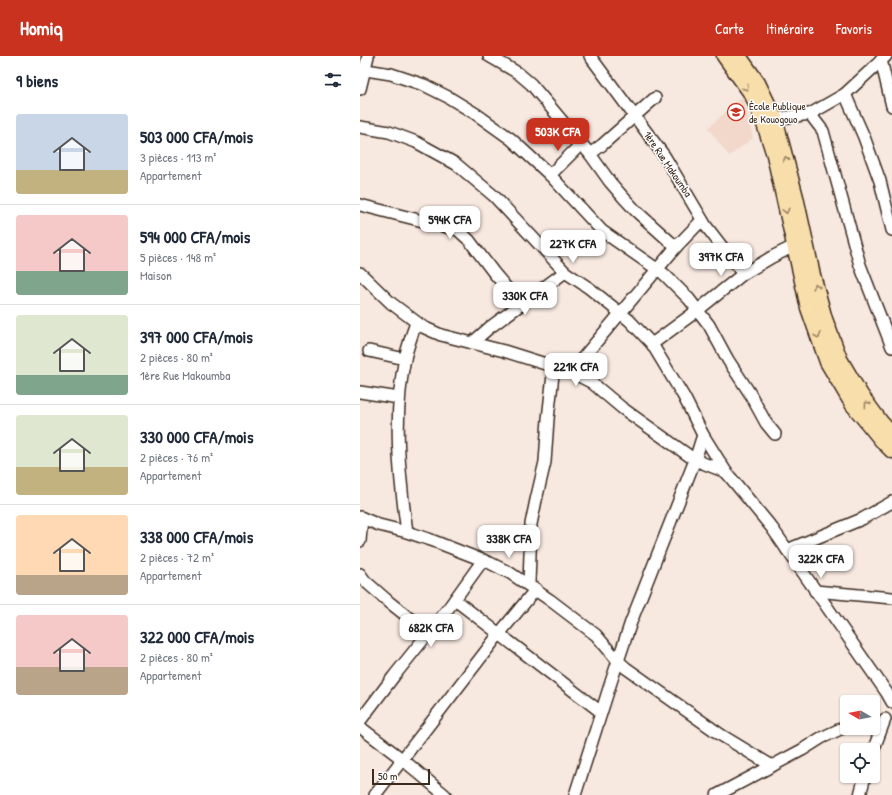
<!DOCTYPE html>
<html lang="fr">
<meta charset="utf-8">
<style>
:root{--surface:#fff;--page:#f2f2f3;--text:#1f2937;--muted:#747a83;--line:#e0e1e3;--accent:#c8321e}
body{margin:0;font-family:"Patrick Hand",sans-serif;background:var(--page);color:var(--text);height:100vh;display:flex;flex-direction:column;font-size:15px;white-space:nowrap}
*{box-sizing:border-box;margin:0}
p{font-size:13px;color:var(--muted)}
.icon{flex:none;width:22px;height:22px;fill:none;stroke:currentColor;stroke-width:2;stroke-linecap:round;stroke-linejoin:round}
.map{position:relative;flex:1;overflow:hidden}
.sheet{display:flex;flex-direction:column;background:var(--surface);width:360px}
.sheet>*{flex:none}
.needle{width:26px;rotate:280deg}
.fabs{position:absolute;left:480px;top:639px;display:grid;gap:8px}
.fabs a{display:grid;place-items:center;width:40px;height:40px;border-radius:4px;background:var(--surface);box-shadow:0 1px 3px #0004;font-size:20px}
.scale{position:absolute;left:12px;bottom:10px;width:58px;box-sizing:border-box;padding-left:4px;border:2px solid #3b2a1e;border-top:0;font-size:11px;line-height:14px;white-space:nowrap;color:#3b2a1e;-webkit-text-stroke:3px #fff;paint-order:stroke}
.price{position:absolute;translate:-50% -34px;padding:0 9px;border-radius:8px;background:#fff;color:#222;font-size:13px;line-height:26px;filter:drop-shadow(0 1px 2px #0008)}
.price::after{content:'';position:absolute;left:50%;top:24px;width:12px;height:9px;margin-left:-6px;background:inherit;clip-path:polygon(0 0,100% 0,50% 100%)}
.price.selected{background:var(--accent);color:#fff}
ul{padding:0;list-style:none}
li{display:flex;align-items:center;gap:12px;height:100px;padding:0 16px}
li+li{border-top:1px solid var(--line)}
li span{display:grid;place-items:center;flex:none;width:112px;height:80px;border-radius:4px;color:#555}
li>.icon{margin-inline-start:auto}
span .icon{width:48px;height:48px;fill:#fffc;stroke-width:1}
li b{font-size:17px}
h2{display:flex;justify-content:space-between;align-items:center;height:48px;padding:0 16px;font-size:17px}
header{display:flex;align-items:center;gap:24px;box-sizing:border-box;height:56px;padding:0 20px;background:var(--accent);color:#fff}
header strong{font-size:19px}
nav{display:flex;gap:22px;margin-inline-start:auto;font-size:14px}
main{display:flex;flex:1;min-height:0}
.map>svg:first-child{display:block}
</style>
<header>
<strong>Homiq</strong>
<nav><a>Carte</a><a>Itinéraire</a><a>Favoris</a></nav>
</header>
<main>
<section class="sheet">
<h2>9 biens<svg class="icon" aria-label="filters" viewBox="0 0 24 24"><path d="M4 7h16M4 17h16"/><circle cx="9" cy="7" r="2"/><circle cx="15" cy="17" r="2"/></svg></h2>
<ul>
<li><span style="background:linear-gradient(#c9d6e8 70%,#c2b280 0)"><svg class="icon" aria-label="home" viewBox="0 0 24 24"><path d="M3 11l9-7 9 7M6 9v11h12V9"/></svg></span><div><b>503 000 CFA/mois</b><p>3 pièces · 113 m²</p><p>Appartement</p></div></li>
<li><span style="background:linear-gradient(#f6c9c9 70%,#7fa58c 0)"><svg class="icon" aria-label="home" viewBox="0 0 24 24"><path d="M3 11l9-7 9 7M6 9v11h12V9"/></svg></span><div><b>594 000 CFA/mois</b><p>5 pièces · 148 m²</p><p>Maison</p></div></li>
<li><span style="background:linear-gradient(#dfe7d0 75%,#7fa58c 0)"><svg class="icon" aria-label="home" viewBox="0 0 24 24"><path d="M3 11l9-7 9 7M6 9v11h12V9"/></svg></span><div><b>397 000 CFA/mois</b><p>2 pièces · 80 m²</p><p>1ère Rue Makoumba</p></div></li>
<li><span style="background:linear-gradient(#dfe7d0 65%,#c2b280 0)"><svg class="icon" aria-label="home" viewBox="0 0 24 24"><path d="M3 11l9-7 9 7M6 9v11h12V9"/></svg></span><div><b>330 000 CFA/mois</b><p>2 pièces · 76 m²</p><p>Appartement</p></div></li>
<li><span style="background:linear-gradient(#ffd9b3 75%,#b9a48a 0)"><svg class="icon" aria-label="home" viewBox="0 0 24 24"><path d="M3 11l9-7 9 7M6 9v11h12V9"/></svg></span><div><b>338 000 CFA/mois</b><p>2 pièces · 72 m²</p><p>Appartement</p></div></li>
<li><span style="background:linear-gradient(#f6c9c9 65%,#b9a48a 0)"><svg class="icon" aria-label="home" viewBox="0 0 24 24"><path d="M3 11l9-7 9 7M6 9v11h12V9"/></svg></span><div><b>322 000 CFA/mois</b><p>2 pièces · 80 m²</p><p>Appartement</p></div></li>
</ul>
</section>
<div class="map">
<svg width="532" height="739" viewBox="0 0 532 739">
<rect width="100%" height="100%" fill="#f7e8e0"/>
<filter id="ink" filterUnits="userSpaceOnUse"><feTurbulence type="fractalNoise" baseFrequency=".025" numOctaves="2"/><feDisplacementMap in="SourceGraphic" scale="8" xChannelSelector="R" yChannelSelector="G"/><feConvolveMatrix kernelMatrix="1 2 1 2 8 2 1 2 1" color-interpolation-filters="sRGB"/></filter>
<g filter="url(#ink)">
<polygon fill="#f2d8ca" points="383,40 393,82 369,100 348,72"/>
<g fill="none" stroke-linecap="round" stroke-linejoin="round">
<g stroke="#3b2a1e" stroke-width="14">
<g id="minor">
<polyline points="129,0 158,17 171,28 230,98 250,126 263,141 276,155 316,191"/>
<polyline points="230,0 305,101 346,170 383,218"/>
<polyline points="521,4 532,50"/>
<polyline points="0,13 31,18 64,29 88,41 116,58 151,83 190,119 242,175 304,218 329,243 349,269 368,304 389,336 406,367 415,378"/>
<polyline points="0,33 8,0"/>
<polyline points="485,38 504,81 520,125 532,174"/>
<polyline points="450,58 463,75 500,209 532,291"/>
<polyline points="407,64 450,58 485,38 526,0"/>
<polyline points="0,71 29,76 56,86 96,108 134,140 205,216 229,232 269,264 292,288 324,341 343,379 366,416 412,472 527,637 532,646"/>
<polyline points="230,98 242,89 295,42"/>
<polyline points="190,119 221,88"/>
<polyline points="0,149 98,174 109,184 134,217 161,249"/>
<polyline points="0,217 31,247 63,271 81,279 144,295 211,316 231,326 262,352 335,404 366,416"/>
<polyline points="112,287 129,272 205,216"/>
<polyline points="292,288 338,254 383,218 412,201 434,190 442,188"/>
<polyline points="9,295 45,303"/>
<polyline points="211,316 316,191 342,164"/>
<polyline points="0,336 39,342"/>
<polyline points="0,461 19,469 47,476 71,484 130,507 150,517 190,544 236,579 258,605 266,612 361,679 412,710"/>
<path d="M47,476c-8,-58 -14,-117 -2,-174 3,-12 7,-24 11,-35"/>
<polyline points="0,485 2,462"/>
<polyline points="427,494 502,463 532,446"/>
<polyline points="0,518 5,525 29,546 68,577"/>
<polyline points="169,528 171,468 176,444 185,406 188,363 194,310"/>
<polyline points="455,535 532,542"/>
<polyline points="95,544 241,656"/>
<polyline points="0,665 34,620 90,550 123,504"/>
<polyline points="0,671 42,703 85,739"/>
<polyline points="513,695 525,663"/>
<polyline points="15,739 139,578 176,533"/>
<polyline points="215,739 251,626 271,566 335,404 343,379"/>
<polyline points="357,739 442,694 461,682 487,670"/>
<polyline points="500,739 505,720"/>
</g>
</g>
<g stroke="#3b2a1e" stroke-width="17">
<g id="major">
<polyline points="364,0 392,39 403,65 414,99 448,252 467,306 492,348 522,385 532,395"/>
<polyline points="379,0 398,27 415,62 436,141 453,219 465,263 480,303 501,339 521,366 532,378"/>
</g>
</g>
<use href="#minor" stroke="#fff" stroke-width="11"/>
<use href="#major" stroke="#f8deab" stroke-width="14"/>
</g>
<defs><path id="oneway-chevron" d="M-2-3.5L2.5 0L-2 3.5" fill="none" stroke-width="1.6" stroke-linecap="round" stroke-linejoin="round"/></defs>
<g stroke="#9a8464">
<use href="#oneway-chevron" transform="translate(386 32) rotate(56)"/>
<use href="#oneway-chevron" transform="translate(426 103) rotate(-104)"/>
<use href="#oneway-chevron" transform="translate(426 155) rotate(77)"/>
<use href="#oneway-chevron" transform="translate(456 230) rotate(-106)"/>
<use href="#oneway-chevron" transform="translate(458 280) rotate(71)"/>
<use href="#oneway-chevron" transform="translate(507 348) rotate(-126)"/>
</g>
</g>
<defs>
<g id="school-ring" transform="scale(0.9)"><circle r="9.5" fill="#fff" stroke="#c8321e" stroke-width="1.5"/><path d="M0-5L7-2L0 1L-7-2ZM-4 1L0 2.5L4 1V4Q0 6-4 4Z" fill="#c8321e"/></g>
</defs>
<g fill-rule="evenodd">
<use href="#school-ring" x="376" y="56"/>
</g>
<g text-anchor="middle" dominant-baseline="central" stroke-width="3" stroke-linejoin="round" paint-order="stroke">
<g font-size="11" fill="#3b2a1e" stroke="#fff" text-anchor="start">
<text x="389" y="50">École Publique<tspan x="389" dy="13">de Kouogouo</tspan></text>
</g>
<g font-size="11" fill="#3b2a1e" stroke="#fff">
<text transform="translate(308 108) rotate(56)">1ère Rue Makoumba</text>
</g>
</g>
</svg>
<div class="fabs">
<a><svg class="needle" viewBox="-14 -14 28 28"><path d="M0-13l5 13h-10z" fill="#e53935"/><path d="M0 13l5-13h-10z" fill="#747a83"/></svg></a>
<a><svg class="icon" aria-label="locate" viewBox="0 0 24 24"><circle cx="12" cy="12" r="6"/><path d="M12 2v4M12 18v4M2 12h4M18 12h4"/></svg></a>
</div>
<div class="scale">50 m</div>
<b class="price selected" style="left:198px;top:96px">503K CFA</b>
<b class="price" style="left:90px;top:184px">594K CFA</b>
<b class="price" style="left:213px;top:208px">227K CFA</b>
<b class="price" style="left:361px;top:221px">397K CFA</b>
<b class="price" style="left:165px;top:260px">330K CFA</b>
<b class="price" style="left:216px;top:331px">221K CFA</b>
<b class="price" style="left:149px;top:503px">338K CFA</b>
<b class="price" style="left:461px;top:523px">322K CFA</b>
<b class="price" style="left:71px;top:592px">682K CFA</b>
</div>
</main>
